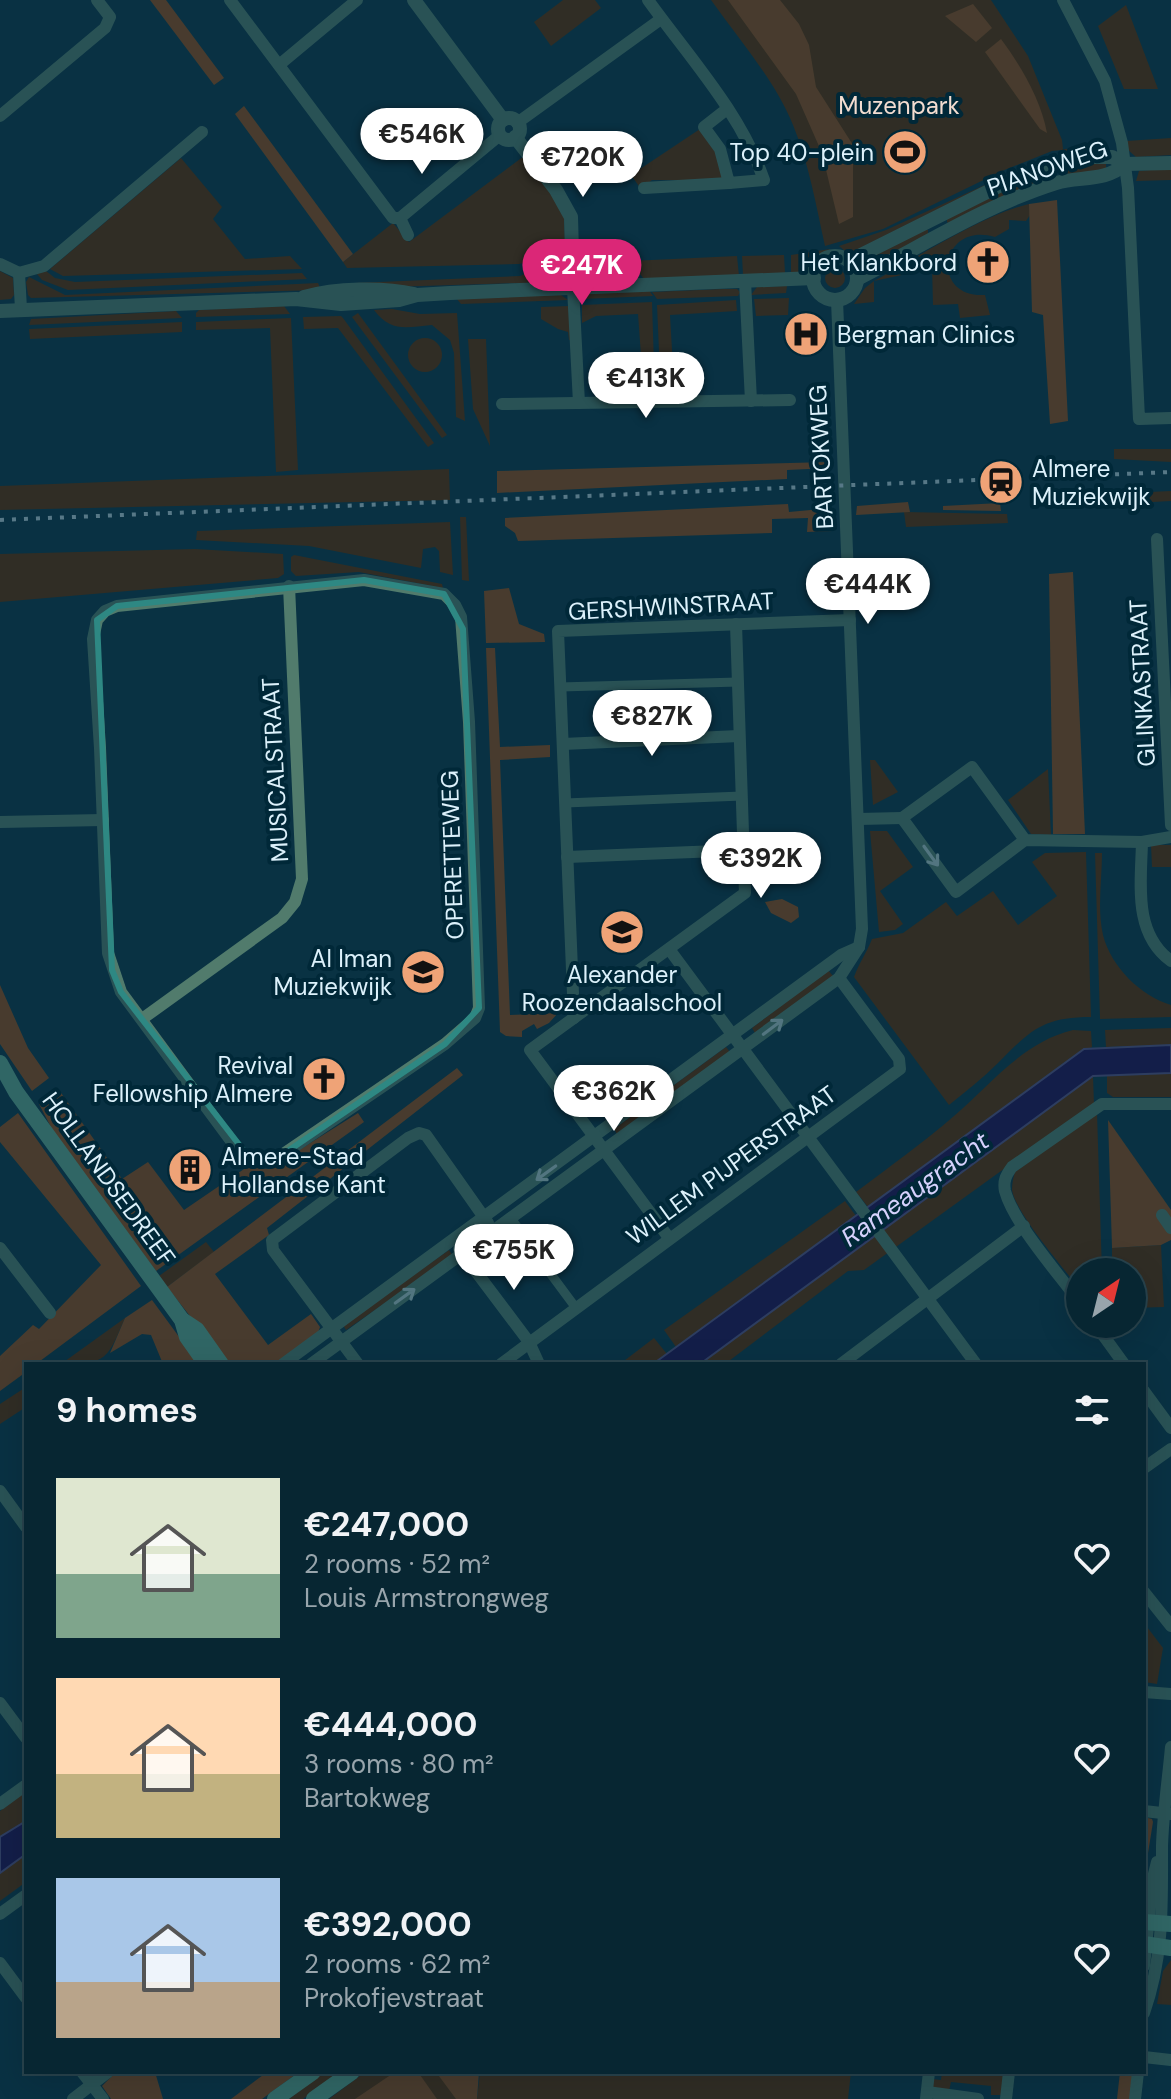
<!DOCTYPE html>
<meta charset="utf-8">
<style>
:root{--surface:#072632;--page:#102e3a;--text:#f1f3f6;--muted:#98a5ac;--line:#28434d;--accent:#db2777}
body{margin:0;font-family:"DM Sans",sans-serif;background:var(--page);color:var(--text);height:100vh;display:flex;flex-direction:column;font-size:30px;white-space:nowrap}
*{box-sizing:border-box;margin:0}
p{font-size:26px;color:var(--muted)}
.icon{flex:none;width:44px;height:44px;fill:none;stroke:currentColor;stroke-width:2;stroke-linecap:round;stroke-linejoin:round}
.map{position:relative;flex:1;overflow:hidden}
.details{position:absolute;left:24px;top:1362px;width:1122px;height:712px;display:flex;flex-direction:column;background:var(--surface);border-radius:0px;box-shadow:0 8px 32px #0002,0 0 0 2px var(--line)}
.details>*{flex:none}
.needle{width:52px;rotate:35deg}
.buttons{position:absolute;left:1066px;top:1258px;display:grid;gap:16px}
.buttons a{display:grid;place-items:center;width:80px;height:80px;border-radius:50%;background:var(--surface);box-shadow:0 8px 32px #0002,0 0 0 2px var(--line);font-size:40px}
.price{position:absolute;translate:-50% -68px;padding:0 18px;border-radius:28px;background:#fff;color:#222;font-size:26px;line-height:52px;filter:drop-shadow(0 2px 4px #0008)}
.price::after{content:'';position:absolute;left:50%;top:48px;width:24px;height:18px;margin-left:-12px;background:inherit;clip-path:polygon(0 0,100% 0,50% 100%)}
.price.selected{background:var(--accent);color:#fff}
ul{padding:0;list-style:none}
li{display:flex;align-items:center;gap:24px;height:200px;padding:0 32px}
li span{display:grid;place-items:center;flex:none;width:224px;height:160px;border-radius:0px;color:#555}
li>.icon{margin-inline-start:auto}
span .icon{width:96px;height:96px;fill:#fffc;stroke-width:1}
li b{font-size:34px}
h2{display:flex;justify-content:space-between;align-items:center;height:96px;padding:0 32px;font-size:34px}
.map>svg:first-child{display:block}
</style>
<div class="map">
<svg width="1171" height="2099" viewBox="0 0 1171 2099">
<rect width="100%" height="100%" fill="#093243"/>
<g fill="#5f2901">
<polygon points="563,0 595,0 601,8 551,46 534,22"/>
<path d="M711,0h280l37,56 34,84 1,9 41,-1 1,4 -42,4 -1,-6 -10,1 -50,20 -119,58 -58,17c-9,-41 -16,-82 -32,-121 -18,-45 -54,-85 -82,-125z"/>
<polygon points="1126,5 1158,89 1124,89 1098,26"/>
<polygon points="700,129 716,151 725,177 719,180 652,180 641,189 631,175"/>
<polygon points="1171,138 1171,155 1136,157 1127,149 1126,141"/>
<path d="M524,156l40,56 1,31c-18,4 -29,18 -46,21l-172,4 -4,-6 50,-39 16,19z"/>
<polygon points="1048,156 1051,159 851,256 839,246 886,230"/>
<polygon points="181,158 222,207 213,219 245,259 290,256 302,269 63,276 50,269"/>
<polygon points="1106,160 1106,171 1066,175 1064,165"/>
<polygon points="1052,167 1055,179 950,225 947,222 947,219"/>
<polygon points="1171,168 1171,180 1136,181 1139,171"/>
<path d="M1029,204l1,11 -4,6 -17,-1v9l-14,8c-55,-16 -66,61 -10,58l5,20 -30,3 -2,-14 -25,1 -1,-39 -29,1 -1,8 -28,6v21l-20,2 11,-16 9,-7c44,-24 108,-66 155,-77z"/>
<polygon points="924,229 928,230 928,234 862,269 858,261"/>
<polygon points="830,249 830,251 820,254 806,271 791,273 791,255"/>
<path d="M567,255c0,12 2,23 -12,27l-197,6 -3,-5 165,-7z"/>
<polygon points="784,255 785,273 743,275 742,256"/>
<polygon points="581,256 625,261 640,280 583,281"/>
<polygon points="737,256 739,276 644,279 630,261"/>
<circle cx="835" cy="278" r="10"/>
<polygon points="0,271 13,278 14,295 11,299 0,300"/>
<polygon points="46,271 55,278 75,282 302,273 307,279 68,290 42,280 37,274"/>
<polygon points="29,277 65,295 318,283 321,290 31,298 28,295 26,282"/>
<polygon points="787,286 786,293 751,295 757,287"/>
<polygon points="723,289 737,289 740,292 738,296 657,299 652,292"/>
<polygon points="649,290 653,296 581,299 591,292"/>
<polygon points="561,295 568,300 461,304 456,298"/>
<polygon points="789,298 788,315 756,316 754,299"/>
<polygon points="736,300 737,311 670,315 674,385 667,384 666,397 661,397 657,305"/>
<polygon points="652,302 655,396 651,396 650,383 643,383 638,314 596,316 582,323 582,305"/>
<polygon points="284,306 290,314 196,317 196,313 199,310"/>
<polygon points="570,306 571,340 569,340 568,332 558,329 541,319 541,307"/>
<path d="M392,309l28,5 37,-1 8,108 -9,-4 -2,-64 -4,-13 -18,-15c-25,2 -41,8 -58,-15z"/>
<polygon points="176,311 182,318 29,325 31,319"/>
<polygon points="358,313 447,435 442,438 352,317"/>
<polygon points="341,316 343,318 434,443 428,447 338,328 304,329 303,317"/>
<polygon points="291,318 298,470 276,472 270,328 196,330 196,322"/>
<polygon points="182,322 182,332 30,339 29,329"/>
<circle cx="425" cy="355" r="17"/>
<polygon points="468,339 486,339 490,446 473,409"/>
<polygon points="1114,449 1171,449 1171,462 1114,459"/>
<polygon points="449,469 450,500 0,510 0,486"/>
<polygon points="1171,491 1171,501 1099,505 1098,499 1106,498 1106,494"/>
<polygon points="904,512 1007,514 1008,523 906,527"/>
<polygon points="460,517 466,517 469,581 462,580"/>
<polygon points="450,522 453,575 440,572 439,551 435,547 423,549 421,568 309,546 196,540 197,531"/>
<polygon points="195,549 283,554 284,574 278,578 0,602 0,554"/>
<polygon points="294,555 442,584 443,588 359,572 296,576 291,571 291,557"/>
<polygon points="870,760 875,760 898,792 873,805"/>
<polygon points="1048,769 1051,835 1031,834 1008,800"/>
<polygon points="870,831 887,831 913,867 880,891 903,924 895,930 879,932"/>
<polygon points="1151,845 1171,845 1171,867 1152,867"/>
<path d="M1086,852l5,165c-49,0 -61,14 -93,46 -15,15 -32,28 -49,42l-95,-128c5,-14 13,-25 18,-38l31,-6 43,-31 11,14 36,-25 25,34 39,-29 -25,-34 13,-9z"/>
<path d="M1095,853h7c0,26 -5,56 1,82 8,32 38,61 68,70v12l-71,2z"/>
<polygon points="828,970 833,976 755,1033 752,1028"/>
<polygon points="1171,1028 1171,1045 1106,1047 1105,1030"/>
<path d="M1073,1030l18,1 1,16 -20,10 -204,150 -12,-15c33,-25 67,-49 98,-76 37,-32 69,-74 119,-86z"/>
<polygon points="726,1047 730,1052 617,1134 614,1129"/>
<polygon points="1171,1073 1171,1097 1113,1097 1107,1093 1107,1075"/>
<polygon points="1093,1076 1094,1104 864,1270 848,1271 725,1364 700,1364"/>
<path d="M1097,1113l5,159h-22v18c-16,-22 -64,-76 -68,-100 0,-6 1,-12 3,-18z"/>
<polygon points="845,1201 856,1216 676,1347 664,1330"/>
<polygon points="206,1242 214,1252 167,1287 159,1276"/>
<polygon points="1161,1245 1164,1307 1132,1308 1132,1272 1112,1272 1112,1248"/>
<polygon points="449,1250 453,1256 346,1330 343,1325"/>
<path d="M125,1318c-18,41 -17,46 -64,46z"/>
<polygon points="654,1338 667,1354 653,1364 620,1364"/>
<polygon points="26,1387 26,1407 0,1424 0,1404"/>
<polygon points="1144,1623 1163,1648 1157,1684 1144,1682"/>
<polygon points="26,1791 26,1821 0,1837 0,1811"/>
<polygon points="26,1854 26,1882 0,1901 0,1873"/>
<polygon points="1171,1960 1171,2005 1157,2004 1163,1971"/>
<polygon points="324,2072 339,2072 303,2099 289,2099"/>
<polygon points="365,2072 454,2072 476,2099 329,2099"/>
<polygon points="480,2072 851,2072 848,2099 477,2099"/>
<polygon points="942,2072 1007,2072 1001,2095 991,2095 991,2086 951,2082 949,2091 938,2091 931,2086 932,2079 941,2080"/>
</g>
<g fill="#944814">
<polygon points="150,0 166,0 224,78 214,85"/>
<polygon points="728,0 780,0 799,24 809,45 816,87 853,145 853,217 839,224 822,153 796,94"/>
<polygon points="973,4 992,28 976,42 945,16"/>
<path d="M1001,39c20,27 40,61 46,94l-7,-4 -55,-77z"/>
<polygon points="244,106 353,254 343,262 235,114"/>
<polygon points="1057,200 1068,421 1050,424 1043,315 1032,312 1029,204"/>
<polygon points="828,462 830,468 787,470 787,479 497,493 497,471"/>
<polygon points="908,502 910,512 856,515 857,506"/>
<polygon points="1000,503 1001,511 943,510 943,506"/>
<polygon points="788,504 789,512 832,508 833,531 807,532 808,518 772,519 772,533 518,541 515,533 505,526 505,518"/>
<polygon points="1073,572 1085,834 1053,834 1049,574"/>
<polygon points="509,588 519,624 544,634 545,642 486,643 484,591"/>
<polygon points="486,648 495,648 500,747 550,745 550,757 500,760 510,1015 558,1013 549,1023 537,1029 534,1024 522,1031 522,1037 506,1036 500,1032"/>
<polygon points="782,899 798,907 799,917 791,923 771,913 765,902"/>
<polygon points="0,985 28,1048 49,1078 32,1091 0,1044"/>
<polygon points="457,1068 463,1075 267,1228 269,1235 215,1274 268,1345 311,1314 320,1327 318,1333 276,1364 228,1364 167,1287"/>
<polygon points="59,1090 122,1179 148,1162 184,1210 247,1167 269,1169 358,1113 364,1122 156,1271 54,1133 39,1104"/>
<polygon points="18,1113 141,1286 36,1364 26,1364 26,1372 0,1391 0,1356 33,1325 39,1329 101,1265 0,1142 0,1127"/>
<polygon points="1108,1120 1171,1210 1171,1240 1161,1245 1112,1248"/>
<polygon points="152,1300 199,1364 163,1364 151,1335 142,1334 110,1353 125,1318"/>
<polygon points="1144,1817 1152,1819 1153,1822 1144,1878"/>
<polygon points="116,2072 155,2072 163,2099 111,2099 102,2086"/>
<polygon points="267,2072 299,2072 262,2099 231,2099"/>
<polygon points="395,2072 418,2072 437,2099 355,2099"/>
<polygon points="436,2072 479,2072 477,2099 456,2099"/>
<polygon points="1120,2072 1133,2072 1130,2099 1117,2099"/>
</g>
<g fill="#210750" stroke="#594d83" stroke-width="2">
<polygon points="1171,1045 1171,1073 1093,1076 700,1364 653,1364 1084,1049"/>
<polygon points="26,1821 26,1854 0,1873 0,1837"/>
</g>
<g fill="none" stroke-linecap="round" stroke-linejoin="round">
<g stroke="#517b6c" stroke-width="9">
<polyline points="560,687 738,682"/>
<polyline points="565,803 742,796"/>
<polyline points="510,1217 537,1254"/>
<polyline points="550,1273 576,1308"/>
</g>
<g stroke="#517b6c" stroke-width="12">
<polyline points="230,0 393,218 400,218"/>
<path d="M648,0c41,57 93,113 116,180l-35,3 -9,-34 -16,-22 23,-18"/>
<polyline points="1063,0 1105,81 1122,143 1128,188 1139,419 1171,418"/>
<polyline points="279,65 357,0"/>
<polyline points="0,116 105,28 110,17 97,0"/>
<polyline points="517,123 661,19"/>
<polyline points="644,188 729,183"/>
<polyline points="408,235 400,218 500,135"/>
<polyline points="0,264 19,273"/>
<polyline points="745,281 751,401"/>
<polyline points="573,288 579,403"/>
<polyline points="21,309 19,273 44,266 202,132"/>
<polyline points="502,404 790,400"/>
<polyline points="1157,539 1171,825"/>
<path d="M364,580l80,14 11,11 6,12 8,105 10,286 -4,10 -30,26 -166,113c-16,5 -25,5 -39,-4l-119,-161 -13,-39 -8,-205 -7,-109 4,-19 8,-9 12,-5z"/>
<polyline points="563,744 739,736"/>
<polyline points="859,819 902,818"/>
<polyline points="0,822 103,820"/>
<path d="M1171,837l-29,5c-1,42 -9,91 29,119"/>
<polyline points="1025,840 972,767 902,818 956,892 1025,840 1142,842"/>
<polyline points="567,857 743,850"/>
<polyline points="669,949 976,1364"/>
<polyline points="574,1018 558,631 850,620"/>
<polyline points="142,1019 282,918 295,902 302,879 289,586"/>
<polyline points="1162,1215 1171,1228"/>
<polyline points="669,1238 530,1050 745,893 736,624"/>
<polyline points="0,1248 50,1313"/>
<polyline points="459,1249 529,1342 539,1364"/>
<path d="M1080,1303c-21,-29 -66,-79 -75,-112 -2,-10 1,-16 7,-24l90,-63h69"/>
<polyline points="1095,1324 1124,1364"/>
<polyline points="283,1364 841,955 859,947"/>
<polyline points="311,1364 839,978 859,947 862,929 837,300"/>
<polyline points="358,1364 273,1250 272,1240 408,1138 419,1133 426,1135 488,1223"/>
<polyline points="501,1364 900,1069 899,1059 839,978"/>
<polyline points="841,1364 1024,1226"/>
<polyline points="1144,1391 1171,1428"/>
<polyline points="1144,1468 1171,1449"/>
<polyline points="0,1491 26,1527"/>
<polyline points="1144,1592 1171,1626"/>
<polyline points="1144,1692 1171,1694"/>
<polyline points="0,1703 26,1738"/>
<polyline points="0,1804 26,1785"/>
<polyline points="1144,1811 1171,1814"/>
<polyline points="0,1914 26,1895"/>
<polyline points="0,1963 26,1998"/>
<polyline points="1144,1966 1153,1878 1157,1862"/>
<path d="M1144,2013c20,-58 18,-107 18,-167 1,-33 6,-66 9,-99"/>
<polyline points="1144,2057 1171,2060"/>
<polyline points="82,2072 103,2099"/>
<polyline points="927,2092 978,2099"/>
<polyline points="73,2099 108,2072"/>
<polyline points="926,2099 929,2072"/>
<polyline points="1006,2099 1009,2072"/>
<polyline points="1135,2099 1138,2072"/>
</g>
<g stroke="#517b6c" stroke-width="14">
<polyline points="414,0 503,120"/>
<circle cx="509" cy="129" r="11"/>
<polyline points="515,137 556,190 571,217 573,288"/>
<circle cx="835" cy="278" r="22"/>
<polyline points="849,261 1007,182 1057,161 1091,157 1112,157 1125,164 1171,163"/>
<path d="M857,279c65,-33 129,-74 199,-96 24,-7 50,-1 69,-19"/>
<path d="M304,297c32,-9 79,-10 110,-3"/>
<polyline points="0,311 296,299 341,304 399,300 417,295 450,293 814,278"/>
</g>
<g stroke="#60a78f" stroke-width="16">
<polyline points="0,1063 16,1092 182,1320 187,1337 206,1364"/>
<polyline points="182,1320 197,1330 221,1364"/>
<polyline points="1144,1922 1171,1924"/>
<polyline points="1144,1944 1171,1948"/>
<polyline points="275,2099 313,2072"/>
<polyline points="314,2099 352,2072"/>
</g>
<polyline stroke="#b5ced9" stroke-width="4" stroke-dasharray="4 8" stroke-linecap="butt" points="0,520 1171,472"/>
</g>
<defs><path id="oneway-shaft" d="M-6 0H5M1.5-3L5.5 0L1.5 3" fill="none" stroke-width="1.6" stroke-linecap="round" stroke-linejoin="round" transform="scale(2)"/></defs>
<g stroke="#abc8c9">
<use href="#oneway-shaft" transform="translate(931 856) rotate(54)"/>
<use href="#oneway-shaft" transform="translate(773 1027) rotate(-37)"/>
<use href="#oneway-shaft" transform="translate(546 1173) rotate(144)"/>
<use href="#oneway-shaft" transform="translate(405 1296) rotate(-36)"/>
</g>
<path d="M0 0H1171V2099H0ZM364,580l80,14 19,35 16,379 -34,36 -166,113 -28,3 -130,-168 -9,-22 -15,-350 20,-14z" fill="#093243" fill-opacity=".55" fill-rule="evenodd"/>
<path fill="none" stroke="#2e8883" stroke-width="6" stroke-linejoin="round" d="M364,580l80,14 19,35 16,379 -34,36 -166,113 -28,3 -130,-168 -9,-22 -15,-350 20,-14z"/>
<defs>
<g id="stadium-disc" transform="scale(2.3)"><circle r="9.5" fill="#efa377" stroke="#002838"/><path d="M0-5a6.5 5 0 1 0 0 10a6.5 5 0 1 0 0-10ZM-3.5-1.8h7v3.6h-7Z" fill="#111"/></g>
<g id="church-disc" transform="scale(2.3)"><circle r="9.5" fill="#efa377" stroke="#002838"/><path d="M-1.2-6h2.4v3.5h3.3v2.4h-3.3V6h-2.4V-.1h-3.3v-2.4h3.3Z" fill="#111"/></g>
<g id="hospital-disc" transform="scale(2.3)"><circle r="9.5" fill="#efa377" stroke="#002838"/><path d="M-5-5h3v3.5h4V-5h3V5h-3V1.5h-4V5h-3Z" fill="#111"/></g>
<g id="station-disc" transform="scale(2.3)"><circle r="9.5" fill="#efa377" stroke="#002838"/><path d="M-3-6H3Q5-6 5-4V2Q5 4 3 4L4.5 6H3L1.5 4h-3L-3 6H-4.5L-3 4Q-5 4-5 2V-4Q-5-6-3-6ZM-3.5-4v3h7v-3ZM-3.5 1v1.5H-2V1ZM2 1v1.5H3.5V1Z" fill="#111"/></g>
<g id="school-disc" transform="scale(2.3)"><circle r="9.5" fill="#efa377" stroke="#002838"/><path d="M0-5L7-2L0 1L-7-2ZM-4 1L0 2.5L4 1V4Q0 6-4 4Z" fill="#111"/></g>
<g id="building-disc" transform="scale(2.3)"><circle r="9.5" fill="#efa377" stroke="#002838"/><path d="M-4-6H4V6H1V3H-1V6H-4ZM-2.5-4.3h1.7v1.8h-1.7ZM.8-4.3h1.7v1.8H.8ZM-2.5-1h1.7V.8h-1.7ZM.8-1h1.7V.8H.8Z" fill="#111"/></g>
</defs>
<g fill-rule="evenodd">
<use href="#stadium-disc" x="905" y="152"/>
<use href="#church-disc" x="988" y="262"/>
<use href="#hospital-disc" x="806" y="334"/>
<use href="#station-disc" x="1001" y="482"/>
<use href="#school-disc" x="622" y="932"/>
<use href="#school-disc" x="423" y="972"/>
<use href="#church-disc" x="324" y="1079"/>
<use href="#building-disc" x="190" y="1170"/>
</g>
<g text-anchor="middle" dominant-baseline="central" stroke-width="8" stroke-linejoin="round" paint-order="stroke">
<g font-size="24" fill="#f3ddd1" stroke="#002838">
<text x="899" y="105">Muzenpark</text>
</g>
<g font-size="24" fill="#dcf1fb" stroke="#002838" text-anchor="end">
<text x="874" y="152">Top 40-plein</text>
<text x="957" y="262">Het Klankbord</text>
<text x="837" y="334" text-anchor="start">Bergman Clinics</text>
<text x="1032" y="468" text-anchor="start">Almere<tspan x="1032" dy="28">Muziekwijk</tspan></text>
<text x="392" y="958">Al Iman<tspan x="392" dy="28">Muziekwijk</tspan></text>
<text x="622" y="974" text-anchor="middle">Alexander<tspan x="622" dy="28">Roozendaalschool</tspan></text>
<text x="293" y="1065">Revival<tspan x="293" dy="28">Fellowship Almere</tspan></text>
<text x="221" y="1156" text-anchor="start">Almere-Stad<tspan x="221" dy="28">Hollandse Kant</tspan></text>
</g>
<g font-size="24" fill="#dcf1fb" stroke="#002838">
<text transform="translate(1047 168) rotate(-19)">PIANOWEG</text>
<text transform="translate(821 457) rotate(-93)">BARTOKWEG</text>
<text transform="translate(671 606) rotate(-3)">GERSHWINSTRAAT</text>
<text transform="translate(1142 683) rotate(-93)">GLINKASTRAAT</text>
<text transform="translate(275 770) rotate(-93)">MUSICALSTRAAT</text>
<text transform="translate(452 855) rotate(-92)">OPERETTEWEG</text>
<text transform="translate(731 1165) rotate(-36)">WILLEM PIJPERSTRAAT</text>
<text transform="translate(109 1179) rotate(54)">HOLLANDSEDREEF</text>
</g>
<g font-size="26" font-style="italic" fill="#d5d1fc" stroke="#002838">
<text transform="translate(915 1189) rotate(-36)">Rameaugracht</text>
</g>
</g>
</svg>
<div class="buttons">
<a><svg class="needle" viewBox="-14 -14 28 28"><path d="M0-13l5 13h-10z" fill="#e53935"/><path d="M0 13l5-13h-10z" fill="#98a5ac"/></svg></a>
</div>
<b class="price" style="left:422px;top:176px">€546K</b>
<b class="price" style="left:583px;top:199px">€720K</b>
<b class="price selected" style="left:582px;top:307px">€247K</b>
<b class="price" style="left:646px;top:420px">€413K</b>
<b class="price" style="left:868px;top:626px">€444K</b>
<b class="price" style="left:652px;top:758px">€827K</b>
<b class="price" style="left:761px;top:900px">€392K</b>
<b class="price" style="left:614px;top:1133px">€362K</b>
<b class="price" style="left:514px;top:1292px">€755K</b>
<section class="details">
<h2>9 homes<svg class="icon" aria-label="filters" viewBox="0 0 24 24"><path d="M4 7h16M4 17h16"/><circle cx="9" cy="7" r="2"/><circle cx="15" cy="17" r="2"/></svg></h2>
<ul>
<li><span style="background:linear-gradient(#dfe7d0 60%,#7fa58c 0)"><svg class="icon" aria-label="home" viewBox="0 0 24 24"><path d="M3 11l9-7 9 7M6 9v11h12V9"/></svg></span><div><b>€247,000</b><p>2 rooms · 52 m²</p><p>Louis Armstrongweg</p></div><svg class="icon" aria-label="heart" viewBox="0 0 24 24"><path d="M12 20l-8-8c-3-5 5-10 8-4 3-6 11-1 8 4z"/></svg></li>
<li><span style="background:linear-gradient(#ffd9b3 60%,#c2b280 0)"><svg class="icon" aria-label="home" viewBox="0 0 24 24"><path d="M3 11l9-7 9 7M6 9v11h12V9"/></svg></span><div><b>€444,000</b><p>3 rooms · 80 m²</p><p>Bartokweg</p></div><svg class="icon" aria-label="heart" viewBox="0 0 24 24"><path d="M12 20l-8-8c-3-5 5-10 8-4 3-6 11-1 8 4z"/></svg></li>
<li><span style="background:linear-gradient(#a9c7e8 65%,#b9a48a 0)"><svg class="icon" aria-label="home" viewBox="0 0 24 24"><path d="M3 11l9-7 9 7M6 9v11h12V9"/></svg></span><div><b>€392,000</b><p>2 rooms · 62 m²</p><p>Prokofjevstraat</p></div><svg class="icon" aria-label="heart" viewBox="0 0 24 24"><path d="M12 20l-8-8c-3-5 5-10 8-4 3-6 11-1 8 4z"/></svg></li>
</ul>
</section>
</div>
